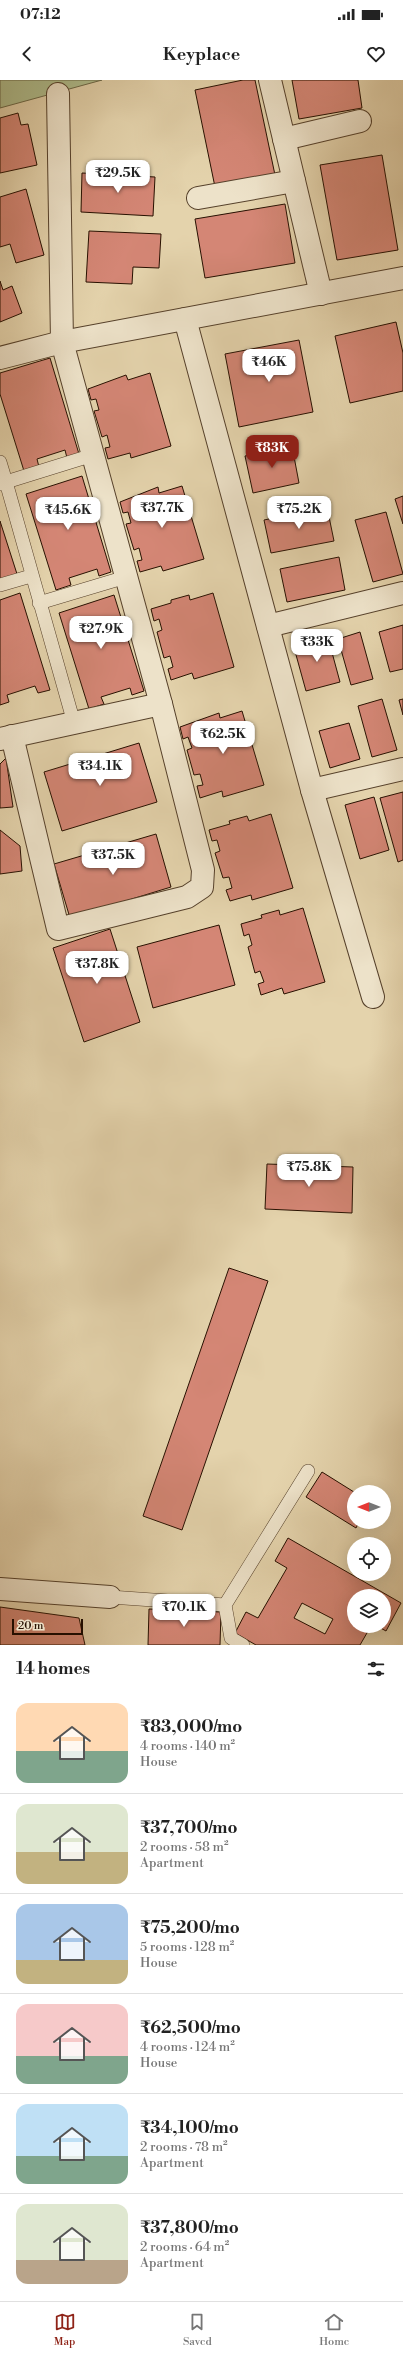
<!DOCTYPE html>
<meta charset="utf-8">
<style>
:root{--surface:#fff;--page:#f6f6f6;--text:#222;--muted:#767676;--line:#e0e0e0;--accent:#8f2418}
body{margin:0;font-family:"Libre Bodoni",serif;background:var(--page);color:var(--text);height:100vh;display:flex;flex-direction:column;font-size:15px;white-space:nowrap}
*{box-sizing:border-box;margin:0}
p{font-size:13px;color:var(--muted)}
.icon{flex:none;width:22px;height:22px;fill:none;stroke:currentColor;stroke-width:2;stroke-linecap:round;stroke-linejoin:round}
.map{position:relative;height:1565px;overflow:hidden}
.side{display:flex;flex-direction:column;background:var(--surface);flex:1}
.side>*{flex:none}
.needle{width:26px;rotate:270deg}
.controls{position:absolute;left:347px;top:1405px;display:grid;gap:8px}
.controls a{display:grid;place-items:center;width:44px;height:44px;border-radius:50%;background:var(--surface);box-shadow:0 4px 16px #0002;font-size:20px}
.scale{position:absolute;left:12px;bottom:10px;width:71px;box-sizing:border-box;padding-left:4px;border:2px solid #271000;border-top:0;font-size:11px;line-height:14px;white-space:nowrap;color:#271000;-webkit-text-stroke:3px #ede2c9;paint-order:stroke}
.price{position:absolute;translate:-50% -34px;padding:0 9px;border-radius:8px;background:#fff;color:#222;font-size:13px;line-height:26px;filter:drop-shadow(0 1px 2px #0008)}
.price::after{content:'';position:absolute;left:50%;top:24px;width:12px;height:9px;margin-left:-6px;background:inherit;clip-path:polygon(0 0,100% 0,50% 100%)}
.price.selected{background:var(--accent);color:#fff}
ul{padding:0;list-style:none}
li{display:flex;align-items:center;gap:12px;height:100px;padding:0 16px}
li+li{border-top:1px solid var(--line)}
li span{display:grid;place-items:center;flex:none;width:112px;height:80px;border-radius:12px;color:#555}
li>.icon{margin-inline-start:auto}
span .icon{width:48px;height:48px;fill:#fffc;stroke-width:1}
li b{font-size:17px}
h2{display:flex;justify-content:space-between;align-items:center;height:48px;padding:0 16px;font-size:17px}
.status{display:flex;justify-content:space-between;align-items:center;height:28px;padding:0 20px;background:var(--surface);direction:ltr}
.status svg{height:11px;fill:currentColor}
header{display:flex;justify-content:space-between;align-items:center;height:52px;padding:0 16px;background:var(--surface);font-size:18px;font-weight:600}
.tab-bar{display:flex;justify-content:space-around;align-items:center;height:56px;border-top:1px solid var(--line);background:var(--surface);font-size:11px;color:var(--muted)}
.tab-bar a{display:grid;justify-items:center;gap:2px}
.tab-bar .selected{color:var(--accent)}
.map>svg:first-child{display:block}
</style>
<div class="status"><b>07:12</b><svg viewBox="0 0 49 12"><path d="M0 12V9h3v3zM5 12V6h3v6zM10 12V3h3v9zM15 12V0h3v12zM26 1h20v11H26zM47 4h2v5h-2z"/></svg></div>
<header><svg class="icon" aria-label="back" viewBox="0 0 24 24"><path d="M15 5l-7 7 7 7"/></svg>Keyplace<svg class="icon" aria-label="heart" viewBox="0 0 24 24"><path d="M12 20l-8-8c-3-5 5-10 8-4 3-6 11-1 8 4z"/></svg></header>
<div class="map">
<svg width="403" height="1565" viewBox="0 0 403 1565">
<rect width="100%" height="100%" fill="#e4d3ac"/>
<filter id="stains"><feTurbulence type="fractalNoise" baseFrequency=".005" numOctaves="4"/><feColorMatrix values="0 0 0 0 .2 0 0 0 0 .09 0 0 0 0 .02 0 0 0 .5 -.17"/></filter>
<radialGradient id="worn" r=".72"><stop offset=".6" stop-color="#630" stop-opacity="0"/><stop offset="1" stop-color="#630" stop-opacity=".3"/></radialGradient>
<polygon fill="#afbe8e" stroke="#6b6747" points="0,0 102,0 0,28"/>
<g fill="#d48675" stroke="#271000" fill-rule="evenodd">
<polygon points="243,0 255,0 275,95 215,107 195,10"/>
<polygon points="292,0 358,0 362,28 299,39"/>
<polygon points="18,33 21,45 28,44 37,85 0,93 0,38"/>
<polygon points="382,75 398,170 337,180 320,85"/>
<polygon points="82,93 155,97 153,136 81,132"/>
<polygon points="26,109 44,175 16,183 10,164 0,167 0,117"/>
<polygon points="285,124 295,183 205,198 195,139"/>
<polygon points="89,151 161,154 159,188 133,187 132,204 86,202"/>
<polygon points="0,201 3,210 12,206 22,233 0,242"/>
<polygon points="396,242 403,273 403,311 350,323 335,256"/>
<polygon points="299,260 313,332 239,347 225,274"/>
<polygon points="50,278 79,374 67,378 65,370 37,379 39,387 24,391 0,314 0,293"/>
<polygon points="150,293 171,366 131,378 130,373 108,379 105,368 110,367 107,355 102,357 94,331 99,330 96,319 91,320 88,309 126,295 128,300"/>
<polygon points="292,366 299,403 253,413 245,376"/>
<polygon points="82,396 111,492 99,496 97,489 69,498 71,505 56,510 26,414"/>
<polygon points="182,406 204,479 163,491 161,486 140,492 137,481 142,480 139,468 134,470 126,444 131,443 128,432 123,433 120,422 158,407 159,413"/>
<polygon points="403,416 403,444 395,419"/>
<polygon points="327,427 334,461 271,473 264,440"/>
<polygon points="386,432 403,494 373,502 355,440"/>
<polygon points="0,441 17,494 0,499"/>
<polygon points="339,477 345,510 287,522 280,489"/>
<polygon points="20,513 50,610 38,613 35,606 7,615 9,622 0,625 0,520"/>
<polygon points="213,513 234,587 194,599 192,593 171,600 168,589 173,587 170,576 164,578 157,552 162,550 159,539 154,541 151,529 171,523 171,520 189,515 190,520"/>
<polygon points="114,515 144,611 132,615 130,608 101,617 104,624 89,629 59,533"/>
<polygon points="403,545 403,589 390,592 379,552"/>
<polygon points="360,552 373,599 351,605 338,559"/>
<polygon points="327,554 340,602 306,611 293,564"/>
<polygon points="382,619 397,670 372,677 358,626"/>
<polygon points="403,619 403,635 399,620"/>
<polygon points="242,631 264,705 223,717 222,711 200,718 197,706 203,705 200,694 194,695 187,670 192,668 188,657 183,659 180,647 219,633 220,638"/>
<polygon points="349,643 360,679 330,688 319,651"/>
<polygon points="139,663 157,722 62,751 44,692"/>
<polygon points="6,678 13,727 0,728 0,684"/>
<polygon points="403,712 403,780 398,782 380,718"/>
<polygon points="374,717 389,770 360,779 345,725"/>
<polygon points="271,734 293,808 252,820 251,815 230,821 226,810 232,808 229,797 223,798 215,773 220,771 217,760 212,761 209,750 230,744 229,741 247,736 249,741"/>
<polygon points="0,750 20,766 22,791 0,794"/>
<polygon points="156,754 171,807 70,838 54,784"/>
<polygon points="303,828 325,902 284,914 282,908 261,915 258,904 264,902 260,891 255,893 248,867 252,865 249,854 244,856 241,844 262,838 261,835 279,830 280,835"/>
<polygon points="219,845 235,905 153,928 137,867"/>
<polygon points="110,849 140,942 84,962 53,868"/>
<polygon points="267,1084 353,1087 352,1133 265,1129"/>
<polygon points="229,1188 268,1201 182,1450 143,1436"/>
<polygon points="322,1392 354,1412 354,1442 359,1442 356,1448 306,1417"/>
<path d="M288,1458l113,65 -15,28 -9,-5h7v-30h-30v30h17l-11,19h-104l-21,-12 11,-21 12,6 29,-50 -12,-7zM302,1523l31,16 -8,15 -31,-16z"/>
<polygon points="0,1527 79,1538 85,1565 0,1565"/>
<polygon points="149,1529 221,1532 220,1565 148,1565"/>
</g>
<g fill="none" stroke-linecap="round" stroke-linejoin="round">
<g stroke="#56412b" stroke-width="14">
<g id="service">
<polyline points="0,382 6,402 0,404"/>
<polyline points="0,505 31,496"/>
<polyline points="39,523 126,497"/>
<polyline points="74,643 6,402 93,375"/>
<polyline points="110,1517 225,1525"/>
<polyline points="243,1565 231,1558 225,1525 308,1391"/>
</g>
</g>
<g stroke="#56412b" stroke-width="24">
<g id="minor">
<polyline points="270,0 321,214"/>
<polyline points="284,59 360,41"/>
<polyline points="198,118 294,101"/>
<polyline points="185,239 312,710 373,917"/>
<polyline points="0,278 62,262 403,198"/>
<polyline points="268,546 403,513"/>
<polyline points="12,656 58,849 187,817 202,807 203,790 161,624 62,262 58,14"/>
<polyline points="0,659 161,624"/>
<polyline points="312,710 403,689"/>
<polyline points="0,1509 110,1517"/>
</g>
</g>
<use href="#service" stroke="#ede2c9" stroke-width="13"/>
<use href="#minor" stroke="#ede2c9" stroke-width="22"/>
</g>
<rect width="100%" height="100%" filter="url(#stains)"/>
<rect width="100%" height="100%" fill="url(#worn)"/>
</svg>
<div class="controls">
<a><svg class="needle" viewBox="-14 -14 28 28"><path d="M0-13l5 13h-10z" fill="#e53935"/><path d="M0 13l5-13h-10z" fill="#767676"/></svg></a>
<a><svg class="icon" aria-label="locate" viewBox="0 0 24 24"><circle cx="12" cy="12" r="6"/><path d="M12 2v4M12 18v4M2 12h4M18 12h4"/></svg></a>
<a><svg class="icon" aria-label="layers" viewBox="0 0 24 24"><path d="M12 4l9 5-9 5-9-5zM3 14l9 5 9-5"/></svg></a>
</div>
<div class="scale">20 m</div>
<b class="price" style="left:118px;top:114px">₹29.5K</b>
<b class="price" style="left:269px;top:303px">₹46K</b>
<b class="price selected" style="left:272px;top:389px">₹83K</b>
<b class="price" style="left:162px;top:449px">₹37.7K</b>
<b class="price" style="left:299px;top:450px">₹75.2K</b>
<b class="price" style="left:68px;top:451px">₹45.6K</b>
<b class="price" style="left:101px;top:570px">₹27.9K</b>
<b class="price" style="left:317px;top:583px">₹33K</b>
<b class="price" style="left:223px;top:675px">₹62.5K</b>
<b class="price" style="left:100px;top:707px">₹34.1K</b>
<b class="price" style="left:113px;top:796px">₹37.5K</b>
<b class="price" style="left:97px;top:905px">₹37.8K</b>
<b class="price" style="left:309px;top:1108px">₹75.8K</b>
<b class="price" style="left:184px;top:1548px">₹70.1K</b>
</div>
<section class="side">
<h2>14 homes<svg class="icon" aria-label="filters" viewBox="0 0 24 24"><path d="M4 7h16M4 17h16"/><circle cx="9" cy="7" r="2"/><circle cx="15" cy="17" r="2"/></svg></h2>
<ul>
<li><span style="background:linear-gradient(#ffd9b3 60%,#7fa58c 0)"><svg class="icon" aria-label="home" viewBox="0 0 24 24"><path d="M3 11l9-7 9 7M6 9v11h12V9"/></svg></span><div><b>₹83,000/mo</b><p>4 rooms · 140 m²</p><p>House</p></div></li>
<li><span style="background:linear-gradient(#dfe7d0 60%,#c2b280 0)"><svg class="icon" aria-label="home" viewBox="0 0 24 24"><path d="M3 11l9-7 9 7M6 9v11h12V9"/></svg></span><div><b>₹37,700/mo</b><p>2 rooms · 58 m²</p><p>Apartment</p></div></li>
<li><span style="background:linear-gradient(#a9c7e8 70%,#c2b280 0)"><svg class="icon" aria-label="home" viewBox="0 0 24 24"><path d="M3 11l9-7 9 7M6 9v11h12V9"/></svg></span><div><b>₹75,200/mo</b><p>5 rooms · 128 m²</p><p>House</p></div></li>
<li><span style="background:linear-gradient(#f6c9c9 65%,#7fa58c 0)"><svg class="icon" aria-label="home" viewBox="0 0 24 24"><path d="M3 11l9-7 9 7M6 9v11h12V9"/></svg></span><div><b>₹62,500/mo</b><p>4 rooms · 124 m²</p><p>House</p></div></li>
<li><span style="background:linear-gradient(#bfe0f5 65%,#7fa58c 0)"><svg class="icon" aria-label="home" viewBox="0 0 24 24"><path d="M3 11l9-7 9 7M6 9v11h12V9"/></svg></span><div><b>₹34,100/mo</b><p>2 rooms · 78 m²</p><p>Apartment</p></div></li>
<li><span style="background:linear-gradient(#dfe7d0 70%,#b9a48a 0)"><svg class="icon" aria-label="home" viewBox="0 0 24 24"><path d="M3 11l9-7 9 7M6 9v11h12V9"/></svg></span><div><b>₹37,800/mo</b><p>2 rooms · 64 m²</p><p>Apartment</p></div></li>
</ul>
</section>
<nav class="tab-bar">
<a class="selected"><svg class="icon" aria-label="map" viewBox="0 0 24 24"><path d="M3 6l6-2 6 2 6-2v14l-6 2-6-2-6 2zM9 4v14M15 6v14"/></svg>Map</a>
<a><svg class="icon" aria-label="saved" viewBox="0 0 24 24"><path d="M7 4h10v16l-5-4-5 4z"/></svg>Saved</a>
<a><svg class="icon" aria-label="home" viewBox="0 0 24 24"><path d="M3 11l9-7 9 7M6 9v11h12V9"/></svg>Home</a>
</nav>
